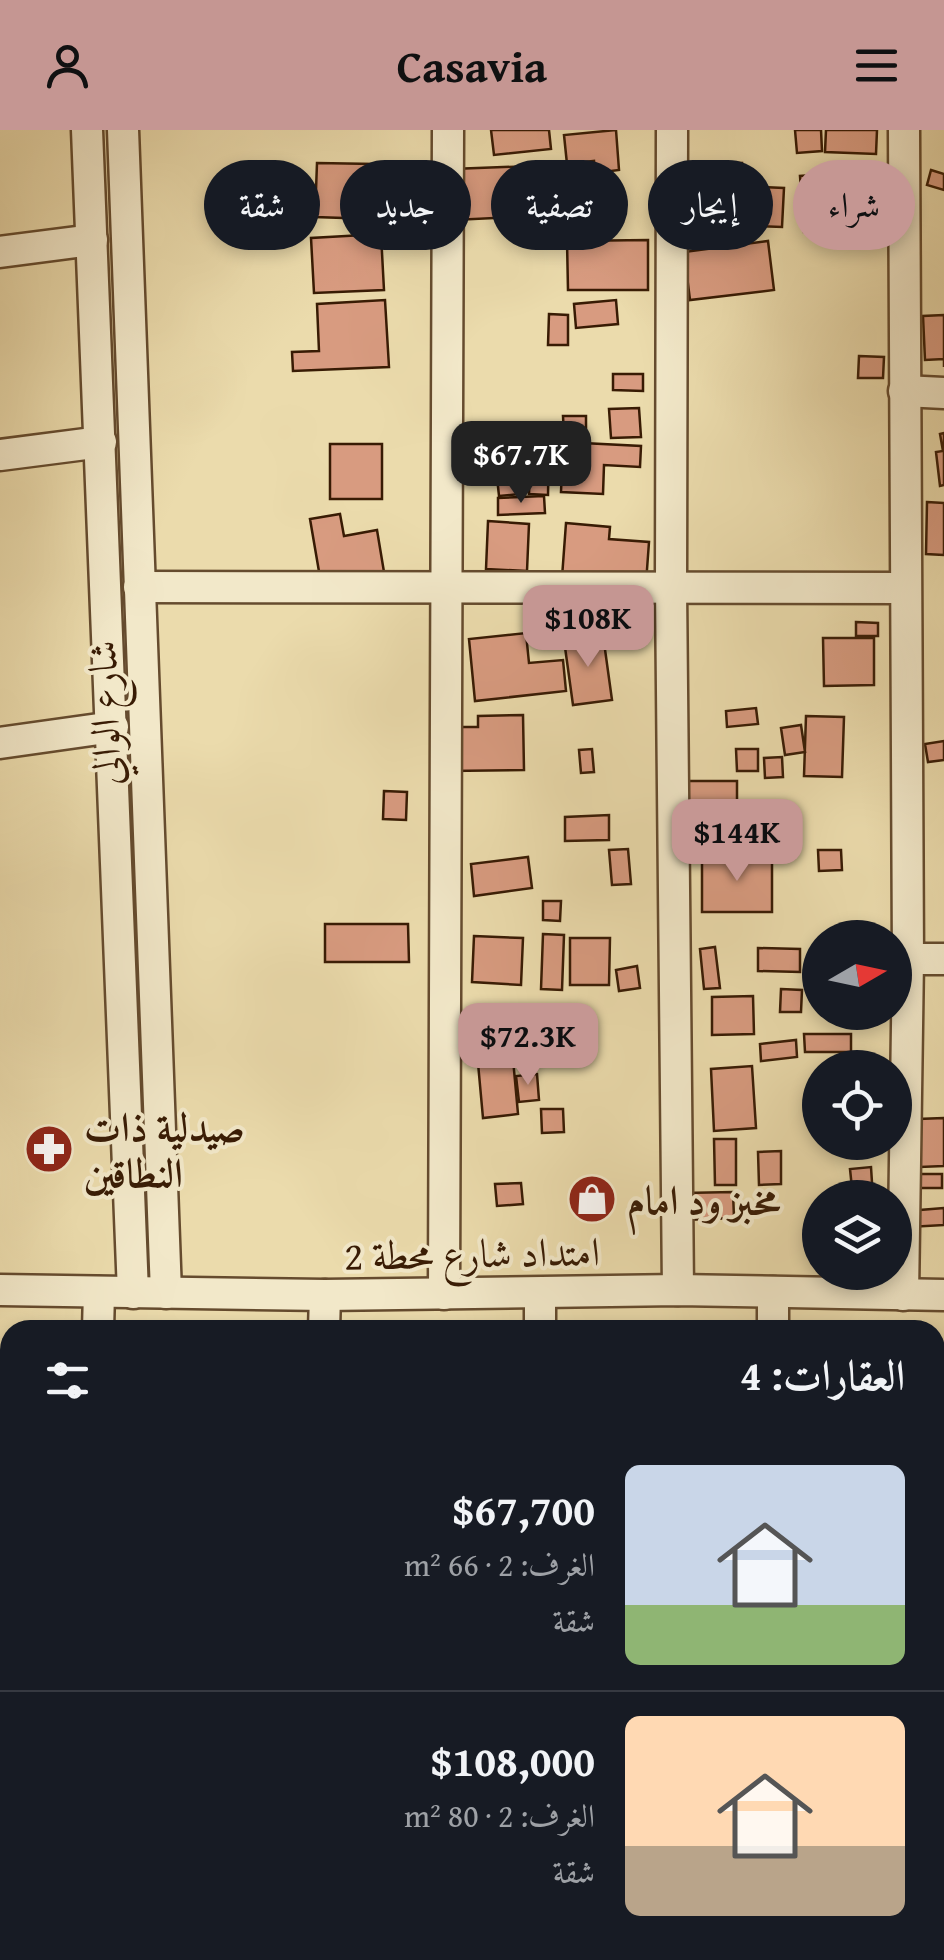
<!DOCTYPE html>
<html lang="ar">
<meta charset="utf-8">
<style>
:root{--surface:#171b24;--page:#242831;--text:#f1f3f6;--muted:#9ea1a6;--line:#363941;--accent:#c59692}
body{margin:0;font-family:"Gentium Book Plus",Amiri,serif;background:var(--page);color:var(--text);direction:rtl;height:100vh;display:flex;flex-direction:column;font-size:38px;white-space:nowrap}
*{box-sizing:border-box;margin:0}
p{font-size:32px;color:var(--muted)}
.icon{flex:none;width:55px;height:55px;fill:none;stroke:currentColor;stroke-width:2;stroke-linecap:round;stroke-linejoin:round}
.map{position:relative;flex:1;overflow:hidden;direction:ltr}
.drawer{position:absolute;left:0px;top:1190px;width:945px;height:640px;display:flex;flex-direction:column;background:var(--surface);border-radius:30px 30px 0 0;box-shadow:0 5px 15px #0003;direction:rtl}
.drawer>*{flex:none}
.guide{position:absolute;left:30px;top:30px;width:885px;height:90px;direction:rtl;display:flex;gap:20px}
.needle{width:65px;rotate:81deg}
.buttons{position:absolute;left:802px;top:790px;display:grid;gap:20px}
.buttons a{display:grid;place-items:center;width:110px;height:110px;border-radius:50%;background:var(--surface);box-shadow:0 5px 15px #0003;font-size:50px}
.price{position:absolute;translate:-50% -85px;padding:0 22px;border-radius:20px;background:var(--accent);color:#111;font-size:32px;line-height:65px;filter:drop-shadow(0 2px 5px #0008)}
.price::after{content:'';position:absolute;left:50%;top:60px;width:30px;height:22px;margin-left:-15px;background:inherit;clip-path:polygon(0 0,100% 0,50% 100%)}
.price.on{background:#222;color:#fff}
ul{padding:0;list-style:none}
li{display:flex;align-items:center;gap:30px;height:250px;padding:0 40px}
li+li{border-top:2px solid var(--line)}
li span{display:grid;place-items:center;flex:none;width:280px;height:200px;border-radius:15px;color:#555}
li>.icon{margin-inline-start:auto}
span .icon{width:120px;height:120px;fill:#fffc;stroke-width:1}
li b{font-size:42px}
h2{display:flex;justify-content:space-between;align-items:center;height:120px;padding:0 40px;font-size:42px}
.tag{padding:0 35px;border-radius:45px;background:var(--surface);box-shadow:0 5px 15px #0003;font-size:35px;line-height:90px}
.tag.on{background:var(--accent);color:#111}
header{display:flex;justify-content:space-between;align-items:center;height:130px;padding:0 40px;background:var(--accent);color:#111;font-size:45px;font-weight:700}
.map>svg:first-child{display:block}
</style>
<header><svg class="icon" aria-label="menu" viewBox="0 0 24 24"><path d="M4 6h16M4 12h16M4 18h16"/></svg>Casavia<svg class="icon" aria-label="person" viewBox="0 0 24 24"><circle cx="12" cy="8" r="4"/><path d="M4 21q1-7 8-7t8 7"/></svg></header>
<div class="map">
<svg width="944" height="1830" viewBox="0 0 944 1830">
<rect width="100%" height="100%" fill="#ebdbac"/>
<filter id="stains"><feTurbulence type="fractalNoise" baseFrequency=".002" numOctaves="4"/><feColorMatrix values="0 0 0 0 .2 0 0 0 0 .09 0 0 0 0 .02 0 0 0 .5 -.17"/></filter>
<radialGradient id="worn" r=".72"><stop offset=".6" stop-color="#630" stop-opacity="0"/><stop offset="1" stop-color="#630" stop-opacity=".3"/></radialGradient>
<g fill="#d89b80" stroke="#381b04" stroke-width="2.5">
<polygon points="491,0 549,0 551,19 494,25"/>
<polygon points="616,0 619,40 595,43 594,31 567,34 564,5"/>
<polygon points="795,0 821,0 822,21 797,23"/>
<polygon points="826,0 877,0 876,24 825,22"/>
<polygon points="721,32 742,33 741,49 720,48"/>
<polygon points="317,33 375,34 373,89 315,87"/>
<polygon points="533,36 535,86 454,90 452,39"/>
<polygon points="886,40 890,97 804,102 800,46"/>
<polygon points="931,40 944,44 944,60 927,55"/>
<polygon points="608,49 610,93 571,95 569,51"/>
<polygon points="759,57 784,58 782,97 757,96"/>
<polygon points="566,59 567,90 549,91 548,60"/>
<polygon points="755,71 755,93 716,94 715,72"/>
<polygon points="381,104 384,160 314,163 311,108"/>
<polygon points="648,110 648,160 568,160 567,111"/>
<polygon points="768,111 774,160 690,170 684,122"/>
<polygon points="385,170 389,237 293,241 292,222 319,221 317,174"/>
<polygon points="616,170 618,194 576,198 574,174"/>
<polygon points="549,184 568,185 568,215 548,215"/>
<polygon points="944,185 944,237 944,229 925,230 923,186"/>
<polygon points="859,226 884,227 883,248 858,248"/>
<polygon points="613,244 643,244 643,261 613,260"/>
<polygon points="639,278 641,307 611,308 609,279"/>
<polygon points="563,286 586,286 586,305 564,305"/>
<polygon points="944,303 944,355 940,356 936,322 943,321 940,304"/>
<polygon points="454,307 524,313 522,331 452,325"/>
<polygon points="531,310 549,310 548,365 529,364"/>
<polygon points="563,312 641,316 640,337 604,335 603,364 561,362"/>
<rect x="330" y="314" width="52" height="55"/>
<polygon points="517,336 520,364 499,366 496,338"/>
<polygon points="544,366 545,383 498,385 498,368"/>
<polygon points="927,372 944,373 944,425 926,424"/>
<polygon points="340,384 344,406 377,400 385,448 322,459 310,389"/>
<polygon points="488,391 529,394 527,441 486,439"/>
<polygon points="566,393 610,397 609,409 649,412 645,467 561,461"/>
<polygon points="856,492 878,493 878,506 856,506"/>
<polygon points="526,503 529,533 563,530 566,561 475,571 469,509"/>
<polygon points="603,505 612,570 573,575 564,510"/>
<polygon points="823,508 874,508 874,555 824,556"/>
<polygon points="756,578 758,594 727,597 726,581"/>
<polygon points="523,585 524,640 448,641 447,597 478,597 478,586"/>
<polygon points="806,586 844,587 842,647 804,646"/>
<polygon points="801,595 805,622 785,625 781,598"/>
<polygon points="944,611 944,630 928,632 925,614"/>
<polygon points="592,619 594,642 581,643 579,620"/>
<polygon points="736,619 758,619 758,641 737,641"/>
<polygon points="782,627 783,647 765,648 764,628"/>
<rect x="685" y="651" width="52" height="23"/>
<polygon points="384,661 407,662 406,690 383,689"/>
<polygon points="609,685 609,710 565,711 565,687"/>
<polygon points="721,687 774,688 773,714 720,712"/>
<polygon points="628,719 631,754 612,755 609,720"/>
<polygon points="818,720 841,720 842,740 819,741"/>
<polygon points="528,727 532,758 474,766 471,734"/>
<rect x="702" y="727" width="70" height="55"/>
<polygon points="543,771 561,771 560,791 543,790"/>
<polygon points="325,794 408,794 409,832 325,832"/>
<polygon points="543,804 564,805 562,860 541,859"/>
<polygon points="474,806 523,808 521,855 472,852"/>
<polygon points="570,808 610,808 609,855 570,855"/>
<polygon points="715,817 720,858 704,859 700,819"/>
<polygon points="758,818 800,819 800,842 758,841"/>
<polygon points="637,836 640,858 619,861 616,840"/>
<polygon points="781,859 802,860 801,882 780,882"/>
<polygon points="753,866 754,904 712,905 712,867"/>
<polygon points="804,904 851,904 851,922 805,922"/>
<polygon points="796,910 797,927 761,931 760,914"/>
<polygon points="513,929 518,984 483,988 478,933"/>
<polygon points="752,936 756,998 714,1001 711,939"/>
<polygon points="537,944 539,970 519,972 516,946"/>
<polygon points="541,979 563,979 564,1002 542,1003"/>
<polygon points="944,988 944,1036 920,1037 918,989"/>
<polygon points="714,1009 736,1009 736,1055 715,1055"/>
<polygon points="781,1021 781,1054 759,1055 758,1022"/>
<polygon points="871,1037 873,1068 853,1068 850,1039"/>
<rect x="916" y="1044" width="26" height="14"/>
<polygon points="521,1053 523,1074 497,1076 495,1054"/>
<polygon points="733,1062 734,1088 684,1090 684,1063"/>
<polygon points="944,1078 944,1095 909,1097 908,1081"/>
</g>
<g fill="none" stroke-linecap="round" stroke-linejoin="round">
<g stroke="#654b2e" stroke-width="35">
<g id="minor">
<polyline points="87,0 133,1163"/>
<polyline points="123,0 166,1163"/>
<polyline points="672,0 671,459 678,1160"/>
<polyline points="0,122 92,110"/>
<polyline points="904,261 944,263"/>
<polyline points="0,325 101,312"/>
<polyline points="139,457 905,458"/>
<polyline points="0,613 113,597"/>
<polyline points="908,829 944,829"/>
<polyline points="0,1160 325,1165 678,1160 944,1165"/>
<polyline points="773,1162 773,1200"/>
<polyline points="444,1164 448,0"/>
<polyline points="903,1165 908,829 904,0"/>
<polyline points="98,1200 99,1162"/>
<polyline points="324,1200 325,1165"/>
<polyline points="540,1200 540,1164"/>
<polyline points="0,1761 10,1760"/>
<polyline points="308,1820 308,1830"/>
<polyline points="92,1830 93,1820"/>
<polyline points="531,1830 532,1820"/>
<polyline points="772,1830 772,1820"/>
</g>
</g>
<use href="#minor" stroke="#f2e8c9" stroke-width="30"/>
</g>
<defs>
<g id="pharmacy-disc" transform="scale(2.5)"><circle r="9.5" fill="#8f2418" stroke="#f2e8c9"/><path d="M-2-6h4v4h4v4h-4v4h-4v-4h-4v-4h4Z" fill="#fff"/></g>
<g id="shop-disc" transform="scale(2.5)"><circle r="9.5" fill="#8f2418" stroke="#f2e8c9"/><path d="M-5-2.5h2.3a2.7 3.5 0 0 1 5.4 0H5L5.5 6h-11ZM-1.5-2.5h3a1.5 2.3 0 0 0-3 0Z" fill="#fff"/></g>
</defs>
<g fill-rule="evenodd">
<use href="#pharmacy-disc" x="49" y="1019"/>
<use href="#shop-disc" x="592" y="1069"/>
</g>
<g text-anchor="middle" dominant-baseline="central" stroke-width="8" stroke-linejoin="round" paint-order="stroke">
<g font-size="40" fill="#381b04" stroke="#f2e8c9">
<text transform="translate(104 583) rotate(-92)">شارع الوالي</text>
<text transform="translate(472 1123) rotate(-1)">امتداد شارع محطة 2</text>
</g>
<g font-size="40" font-weight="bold" fill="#381b04" stroke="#f2e8c9" text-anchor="start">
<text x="84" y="996">صيدلية ذات<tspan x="84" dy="46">النطاقين</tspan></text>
<text x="627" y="1069">مخبز ود امام</text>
</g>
</g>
<rect width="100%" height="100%" filter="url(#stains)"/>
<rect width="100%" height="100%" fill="url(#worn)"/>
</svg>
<div class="buttons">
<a><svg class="needle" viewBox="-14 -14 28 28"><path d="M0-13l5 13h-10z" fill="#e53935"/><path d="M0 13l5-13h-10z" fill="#9ea1a6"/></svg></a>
<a><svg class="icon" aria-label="locate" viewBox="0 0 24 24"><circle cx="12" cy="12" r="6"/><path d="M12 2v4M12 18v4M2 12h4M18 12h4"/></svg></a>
<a><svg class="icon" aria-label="layers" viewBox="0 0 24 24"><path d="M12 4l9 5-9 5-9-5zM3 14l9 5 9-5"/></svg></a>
</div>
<b class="price on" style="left:521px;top:376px">$67.7K</b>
<b class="price" style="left:588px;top:540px">$108K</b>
<b class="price" style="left:737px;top:754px">$144K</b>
<b class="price" style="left:528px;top:958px">$72.3K</b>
<div class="guide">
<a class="tag on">شراء</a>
<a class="tag">إيجار</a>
<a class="tag">تصفية</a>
<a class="tag">جديد</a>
<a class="tag">شقة</a>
</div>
<section class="drawer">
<h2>العقارات: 4<svg class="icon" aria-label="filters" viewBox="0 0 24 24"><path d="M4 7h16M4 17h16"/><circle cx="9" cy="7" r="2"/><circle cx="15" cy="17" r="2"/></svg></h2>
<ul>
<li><span style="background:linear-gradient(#c9d6e8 70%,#8fb573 0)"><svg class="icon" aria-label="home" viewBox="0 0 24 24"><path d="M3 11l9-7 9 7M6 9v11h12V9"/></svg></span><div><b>$67,700</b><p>الغرف: 2 · 66 m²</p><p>شقة</p></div></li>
<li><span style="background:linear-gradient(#ffd9b3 65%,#b9a48a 0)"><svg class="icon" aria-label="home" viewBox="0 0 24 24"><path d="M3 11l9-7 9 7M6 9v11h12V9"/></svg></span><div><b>$108,000</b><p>الغرف: 2 · 80 m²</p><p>شقة</p></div></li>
</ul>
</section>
</div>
